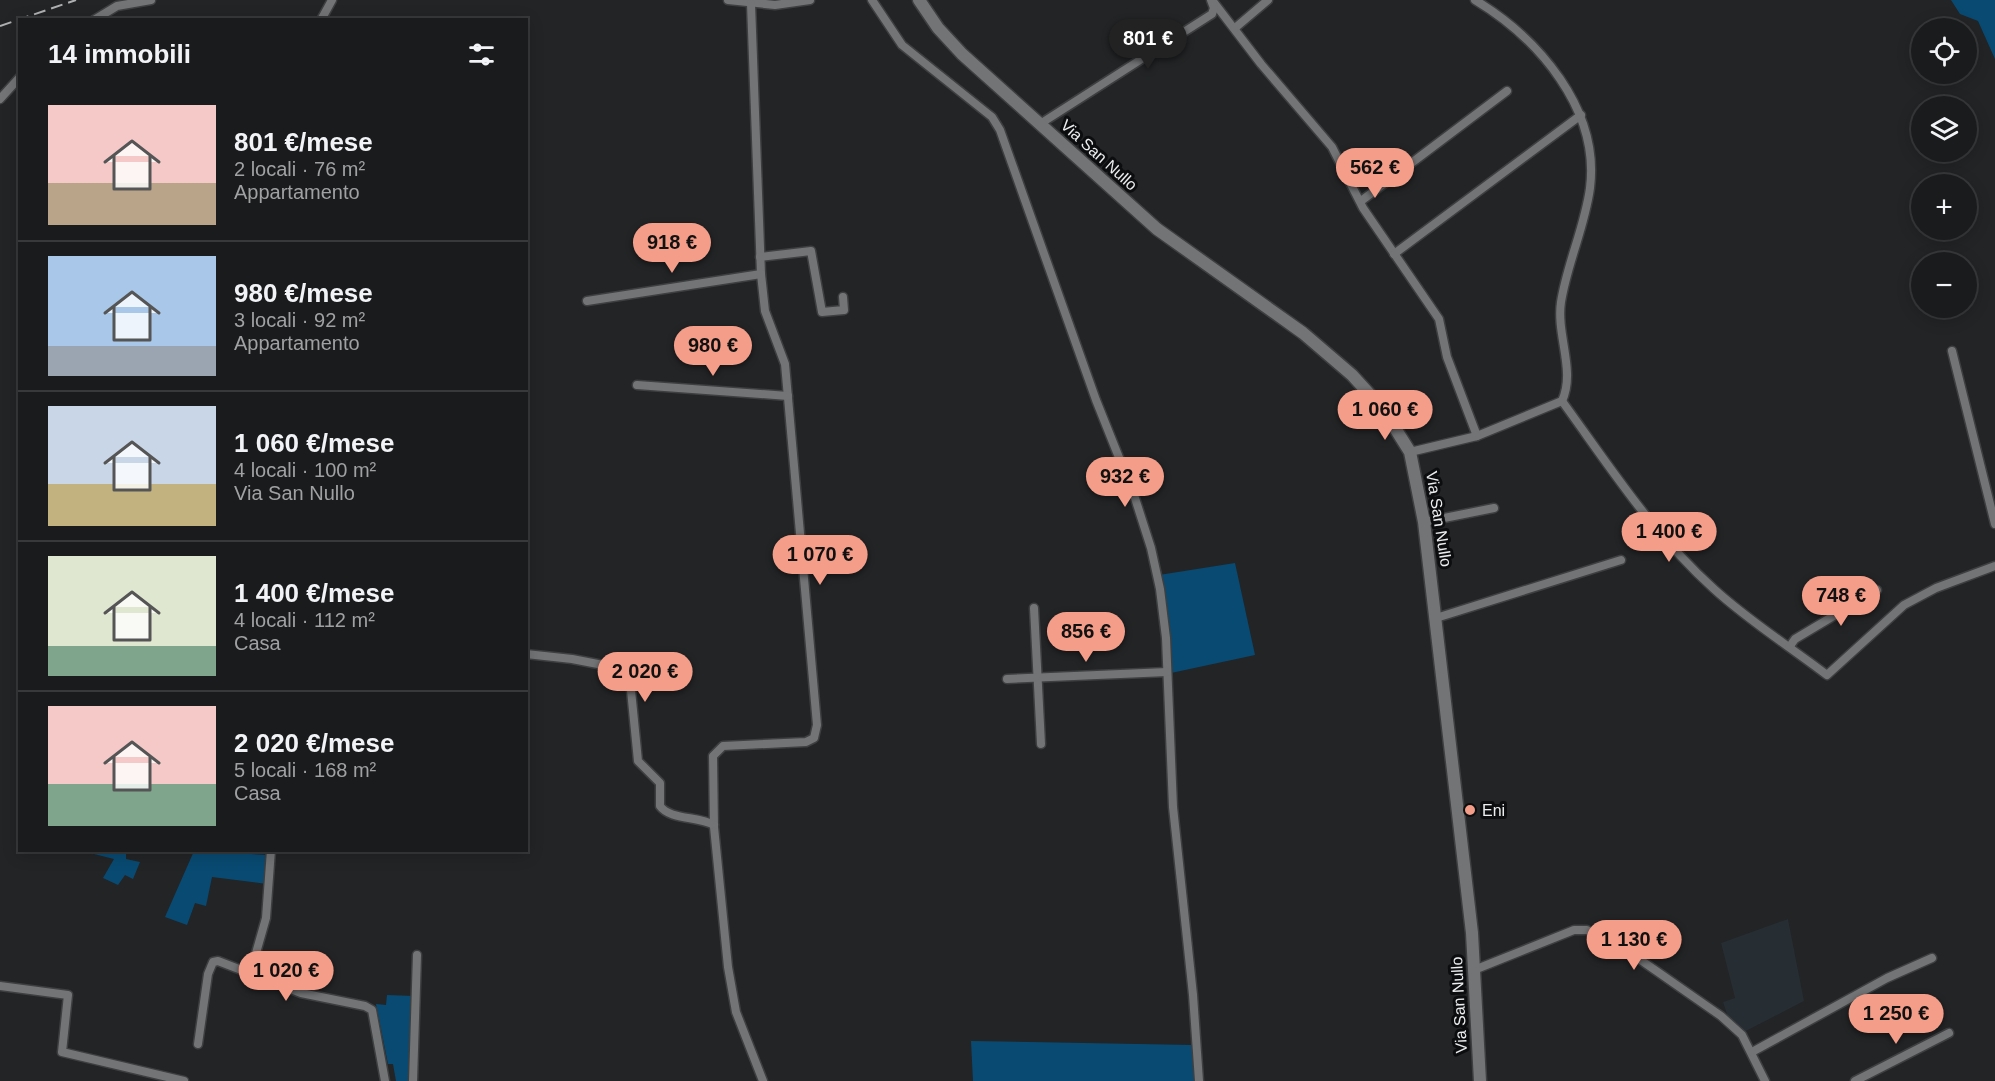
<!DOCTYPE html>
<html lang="it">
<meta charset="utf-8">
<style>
:root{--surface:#1a1b1c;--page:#272829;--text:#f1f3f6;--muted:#9fa1a3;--line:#38393b;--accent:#f49e8a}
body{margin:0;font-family:Helvetica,sans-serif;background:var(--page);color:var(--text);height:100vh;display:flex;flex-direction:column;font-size:22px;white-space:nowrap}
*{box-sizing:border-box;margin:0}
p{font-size:20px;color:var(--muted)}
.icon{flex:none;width:33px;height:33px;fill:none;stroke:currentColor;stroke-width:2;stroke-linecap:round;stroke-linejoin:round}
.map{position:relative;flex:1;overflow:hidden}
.panel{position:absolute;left:18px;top:18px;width:510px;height:834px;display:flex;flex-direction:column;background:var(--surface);border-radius:0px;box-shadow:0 3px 15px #0003,0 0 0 2px var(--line)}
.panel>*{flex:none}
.fabs{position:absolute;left:1911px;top:18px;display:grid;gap:12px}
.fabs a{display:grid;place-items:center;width:66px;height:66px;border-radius:50%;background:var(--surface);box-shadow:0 3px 15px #0003,0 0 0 2px var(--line);font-size:30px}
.price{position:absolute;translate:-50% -51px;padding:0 14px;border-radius:21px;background:var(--accent);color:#111;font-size:20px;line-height:39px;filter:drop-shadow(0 2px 3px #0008)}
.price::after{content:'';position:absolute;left:50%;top:36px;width:18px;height:14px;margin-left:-9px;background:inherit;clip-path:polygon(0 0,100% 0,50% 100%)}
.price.on{background:#222;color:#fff}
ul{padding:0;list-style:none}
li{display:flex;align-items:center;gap:18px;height:150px;padding:0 30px}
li+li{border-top:2px solid var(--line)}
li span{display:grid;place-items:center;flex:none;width:168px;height:120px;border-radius:0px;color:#555}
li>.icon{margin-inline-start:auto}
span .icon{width:72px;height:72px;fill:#fffc;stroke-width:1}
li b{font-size:26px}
h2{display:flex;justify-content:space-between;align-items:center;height:72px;padding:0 30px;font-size:26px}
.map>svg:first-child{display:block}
</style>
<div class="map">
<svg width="1995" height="1081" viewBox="0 0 1995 1081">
<rect width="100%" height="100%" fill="#222426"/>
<polygon fill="#262d33" points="1788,919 1804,1001 1744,1032 1728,1017 1723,1002 1735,998 1721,943"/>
<g fill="#094a72">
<polygon points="1951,0 1995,0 1995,59 1978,21 1960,14"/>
<polygon points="1235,563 1255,655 1171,673 1159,575"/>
<polygon points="95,851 126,851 126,859 140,862 133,879 125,875 118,885 103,878 114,859 94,854"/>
<polygon points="194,851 268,855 267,884 212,877 206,906 195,903 187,925 165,917"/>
<polygon points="387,995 414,996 409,1081 396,1081 393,1064 388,1064 376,1004 386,1005"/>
<polygon points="971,1041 1192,1045 1195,1081 973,1081"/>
</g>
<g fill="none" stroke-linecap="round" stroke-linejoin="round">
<g stroke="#3d3f40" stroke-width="11">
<g id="street">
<polyline points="728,0 775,5 810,0"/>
<polyline points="872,0 902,45 992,117 1000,130 1096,400 1134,495 1151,548 1160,589 1166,638 1173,807 1193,995 1199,1081"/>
<polyline points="1212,0 1261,64 1332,147 1363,208 1439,319 1447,357 1477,436"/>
<polyline points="751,4 761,274 765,311 785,364 817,725 814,738 806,742 723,746 713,756 714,827 728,967 736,1012 763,1081"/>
<polyline points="94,20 117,6 151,0"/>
<polyline points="321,20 332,0"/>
<polyline points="1235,28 1268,0"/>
<polyline points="0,99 20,77"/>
<polyline points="1040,124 1212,14 1214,8 1211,0"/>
<polyline points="1361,201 1507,91"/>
<polyline points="1394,254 1581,115"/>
<polyline points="760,257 811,251 822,312 844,310 843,297"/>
<polyline points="587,301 761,274"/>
<polyline points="1952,351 1995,524"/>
<polyline points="637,385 788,396"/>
<path d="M1562,401c48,66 91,133 152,188 35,32 75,57 113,86l77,-70 32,-17 59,-22"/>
<path d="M1410,452l67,-16 85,-35c14,-30 -6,-66 -1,-99 6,-38 24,-76 29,-114 10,-79 -52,-150 -115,-188"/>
<polyline points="1424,522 1494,508"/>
<polyline points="1034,608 1041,744"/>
<polyline points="1436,618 1621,560"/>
<polyline points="1790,646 1795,639 1877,590"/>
<path d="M526,654l46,5 57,11 9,91 22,22v23c10,14 38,10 54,19"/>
<polyline points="1007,679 1167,672"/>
<polyline points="1474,970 1574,930 1587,930 1632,954 1721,1016 1742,1035 1765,1081"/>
<polyline points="250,974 266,918 271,850"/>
<polyline points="0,986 68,995 62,1052 184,1081"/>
<polyline points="198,1044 208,974 213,962 218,961 301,993 365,1006 372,1010 385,1081"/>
<polyline points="1752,1052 1887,978 1932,958"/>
<polyline points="413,1081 417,955"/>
<polyline points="1855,1081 1949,1033"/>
</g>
</g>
<g stroke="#3d3f40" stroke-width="15">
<polyline id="secondary" points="919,0 938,28 962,54 1157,229 1303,333 1352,375 1383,409 1410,452 1424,522 1472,933 1480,1081"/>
</g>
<use href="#street" stroke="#727476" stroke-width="8"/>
<use href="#secondary" stroke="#727476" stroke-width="12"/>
<polyline stroke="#aeb0b1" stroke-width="2" stroke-dasharray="12 6" stroke-linecap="butt" points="0,26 76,0"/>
</g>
<circle fill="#f49e8a" stroke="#0c0d0e" stroke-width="2" cx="1470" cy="810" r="6"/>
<g text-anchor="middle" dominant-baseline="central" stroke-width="6" stroke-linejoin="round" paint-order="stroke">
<g font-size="16" fill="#eceeef" stroke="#0c0d0e">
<text transform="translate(1099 155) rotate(42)">Via San Nullo</text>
<text transform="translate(1439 519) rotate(81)">Via San Nullo</text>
<text transform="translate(1459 1005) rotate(-93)">Via San Nullo</text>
</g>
<g font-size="16" fill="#eceeef" stroke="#0c0d0e" text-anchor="start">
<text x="1482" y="810">Eni</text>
</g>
</g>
</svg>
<div class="fabs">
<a><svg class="icon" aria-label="locate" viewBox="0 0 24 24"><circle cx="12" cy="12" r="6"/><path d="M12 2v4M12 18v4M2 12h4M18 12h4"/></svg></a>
<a><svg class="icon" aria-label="layers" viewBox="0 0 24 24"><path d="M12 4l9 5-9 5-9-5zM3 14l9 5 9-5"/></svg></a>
<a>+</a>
<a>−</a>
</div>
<b class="price on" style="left:1148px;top:70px">801 €</b>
<b class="price" style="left:1375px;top:199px">562 €</b>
<b class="price" style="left:672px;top:274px">918 €</b>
<b class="price" style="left:713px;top:377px">980 €</b>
<b class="price" style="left:1385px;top:441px">1 060 €</b>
<b class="price" style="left:1125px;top:508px">932 €</b>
<b class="price" style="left:1669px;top:563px">1 400 €</b>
<b class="price" style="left:820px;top:586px">1 070 €</b>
<b class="price" style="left:1841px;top:627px">748 €</b>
<b class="price" style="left:1086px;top:663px">856 €</b>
<b class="price" style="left:645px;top:703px">2 020 €</b>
<b class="price" style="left:1634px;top:971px">1 130 €</b>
<b class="price" style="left:286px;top:1002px">1 020 €</b>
<b class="price" style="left:1896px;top:1045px">1 250 €</b>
<section class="panel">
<h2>14 immobili<svg class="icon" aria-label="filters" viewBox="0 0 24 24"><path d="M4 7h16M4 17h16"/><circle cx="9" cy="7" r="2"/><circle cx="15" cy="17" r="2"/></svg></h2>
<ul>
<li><span style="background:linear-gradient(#f6c9c9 65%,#b9a48a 0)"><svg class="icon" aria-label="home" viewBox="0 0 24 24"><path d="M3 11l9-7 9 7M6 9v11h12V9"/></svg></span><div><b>801 €/mese</b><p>2 locali · 76 m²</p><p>Appartamento</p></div></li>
<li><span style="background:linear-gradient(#a9c7e8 75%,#9aa5b1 0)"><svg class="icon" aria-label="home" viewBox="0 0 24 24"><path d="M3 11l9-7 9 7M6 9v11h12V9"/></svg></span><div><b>980 €/mese</b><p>3 locali · 92 m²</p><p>Appartamento</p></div></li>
<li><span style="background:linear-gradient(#c9d6e8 65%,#c2b280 0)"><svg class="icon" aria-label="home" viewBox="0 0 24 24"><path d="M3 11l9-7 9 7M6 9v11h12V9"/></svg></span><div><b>1 060 €/mese</b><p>4 locali · 100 m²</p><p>Via San Nullo</p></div></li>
<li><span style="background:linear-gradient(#dfe7d0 75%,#7fa58c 0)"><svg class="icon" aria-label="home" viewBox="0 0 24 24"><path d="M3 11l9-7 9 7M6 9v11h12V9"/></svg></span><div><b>1 400 €/mese</b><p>4 locali · 112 m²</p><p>Casa</p></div></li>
<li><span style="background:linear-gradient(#f6c9c9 65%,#7fa58c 0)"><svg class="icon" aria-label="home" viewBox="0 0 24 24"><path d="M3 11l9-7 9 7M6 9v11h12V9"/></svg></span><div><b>2 020 €/mese</b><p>5 locali · 168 m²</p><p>Casa</p></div></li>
</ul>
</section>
</div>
